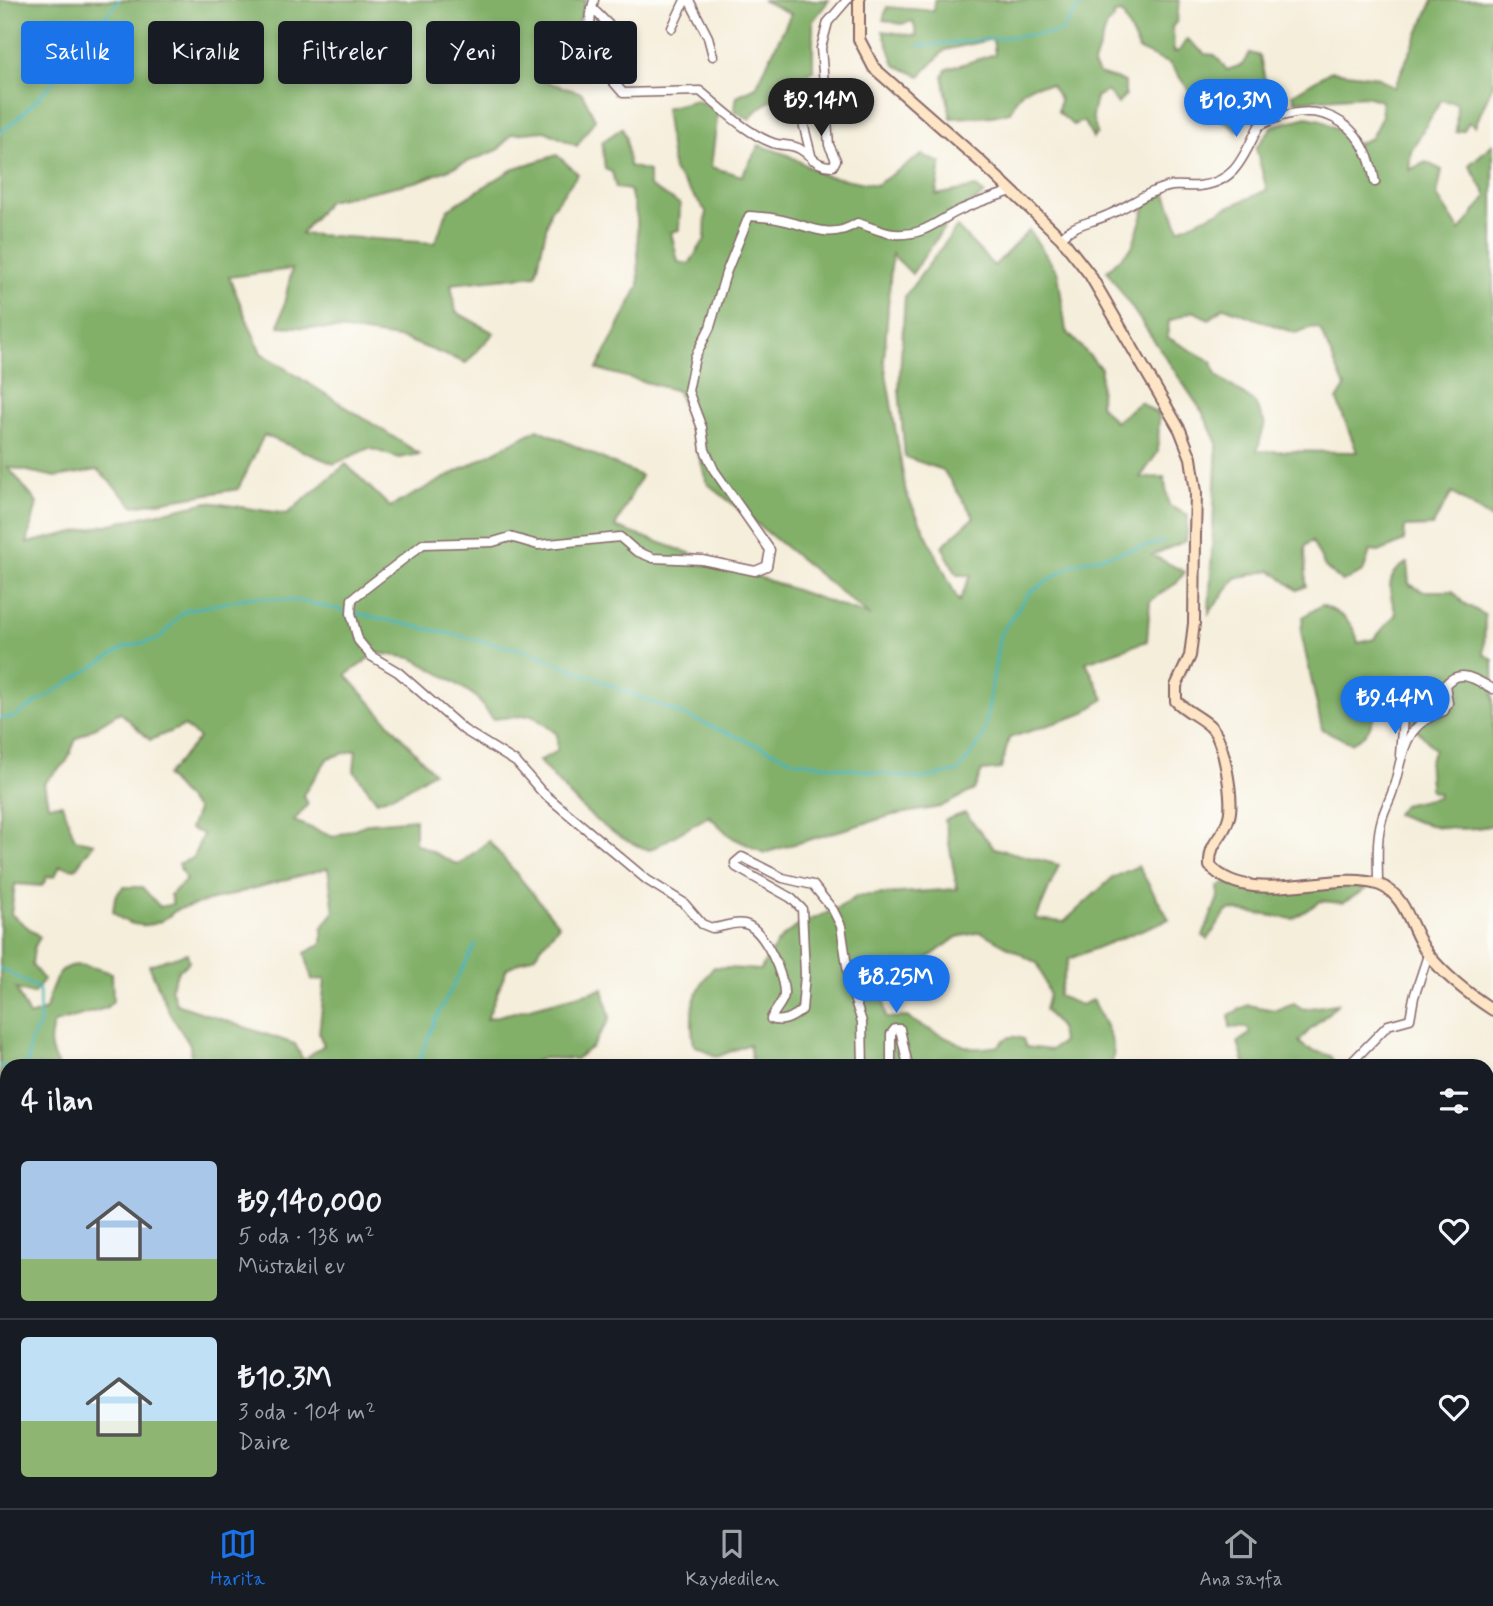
<!DOCTYPE html>
<html lang="tr">
<meta charset="utf-8">
<style>
:root{--surface:#171b24;--page:#242831;--text:#f1f3f6;--muted:#9ea1a6;--line:#363941;--accent:#1a73e8}
body{margin:0;font-family:Mynerve,sans-serif;background:var(--page);color:var(--text);height:100vh;display:flex;flex-direction:column;font-size:26px;white-space:nowrap}
*{box-sizing:border-box;margin:0}
p{font-size:23px;color:var(--muted)}
.icon{flex:none;width:38px;height:38px;fill:none;stroke:currentColor;stroke-width:2;stroke-linecap:round;stroke-linejoin:round}
.map{position:relative;flex:1;overflow:hidden}
.panel{position:absolute;left:0px;top:1059px;width:1494px;height:450px;display:flex;flex-direction:column;background:var(--surface);border-radius:21px 21px 0 0;box-shadow:0 4px 10px #0003}
.panel>*{flex:none}
.banner{position:absolute;left:21px;top:21px;width:700px;height:63px;display:flex;gap:14px}
.price{position:absolute;translate:-50% -60px;padding:0 16px;border-radius:24px;background:var(--accent);color:#fff;font-size:23px;line-height:46px;filter:drop-shadow(0 2px 4px #0008)}
.price::after{content:'';position:absolute;left:50%;top:42px;width:21px;height:16px;margin-left:-10px;background:inherit;clip-path:polygon(0 0,100% 0,50% 100%)}
.price.on{background:#222;color:#fff}
ul{padding:0;list-style:none}
li{display:flex;align-items:center;gap:21px;height:175px;padding:0 21px}
li+li{border-top:2px solid var(--line)}
li span{display:grid;place-items:center;flex:none;width:196px;height:140px;border-radius:7px;color:#555}
li>.icon{margin-inline-start:auto}
span .icon{width:84px;height:84px;fill:#fffc;stroke-width:1}
li b{font-size:30px}
h2{display:flex;justify-content:space-between;align-items:center;height:84px;padding:0 21px;font-size:30px}
.tag{padding:0 24px;border-radius:7px;background:var(--surface);box-shadow:0 4px 10px #0003;font-size:24px;line-height:63px}
.tag.on{background:var(--accent);color:#fff}
.dock{display:flex;justify-content:space-around;align-items:center;height:98px;border-top:2px solid var(--line);background:var(--surface);font-size:19px;color:var(--muted)}
.dock a{display:grid;justify-items:center;gap:4px}
.dock .on{color:var(--accent)}
.map>svg:first-child{display:block}
</style>
<div class="map">
<svg width="1493" height="1508" viewBox="0 0 1493 1508">
<rect width="100%" height="100%" fill="#fdfcf7"/>
<filter id="ink" filterUnits="userSpaceOnUse"><feTurbulence type="fractalNoise" baseFrequency=".0143" numOctaves="2"/><feDisplacementMap in="SourceGraphic" scale="14" xChannelSelector="R" yChannelSelector="G"/><feConvolveMatrix kernelMatrix="1 2 1 2 8 2 1 2 1" color-interpolation-filters="sRGB"/></filter>
<filter id="wash" filterUnits="userSpaceOnUse"><feTurbulence type="fractalNoise" baseFrequency=".00686" numOctaves="4" result="noise"/><feDisplacementMap in="SourceGraphic" scale="28" xChannelSelector="R" yChannelSelector="G"/><feGaussianBlur stdDeviation="1.57" result="paint"/><feColorMatrix in="noise" values="0 0 0 0 0 0 0 0 0 0 0 0 0 0 0 0 0 1.4 0 .05"/><feComposite in="paint" operator="in"/></filter>
<g filter="url(#wash)">
<rect width="100%" height="100%" fill="#f5eedb"/>
<g fill="#82b069" stroke="#66684a" stroke-width="2" fill-rule="evenodd">
<path d="M0,0h586l-21,68 -20,-3 -4,15 41,13 13,26 -18,27 -32,-15 -33,3 -14,16 -79,31 -91,20 -27,33 134,9 13,-34 67,-41 42,-13 21,19 -28,37 -14,64 -85,9 5,28 38,21 -28,30 -62,-24 -58,-9 -67,-4 13,-57 -63,8 32,76 159,101 -21,4 -30,-10 -35,16 -70,-29 -26,54 -104,17 -36,-36 -42,7 -48,-10 29,36 -10,40 181,-41 79,12 59,-50 44,43 148,-78 103,47 -26,51 255,89 -162,-132 -30,-93 -81,-22 42,-83 -2,-68 -7,-28 -14,-2 -4,-16 -7,-3 -3,-27 20,-14 4,10 3,28 20,5v15l31,18 -1,26 -8,2 7,30 11,2 16,-25 1,-28 -33,-41 -8,-62 31,-8 22,11 -7,56 31,9 17,-31 29,10 35,20 53,10 46,-30 19,8 -5,32 40,-8 9,7 -35,25 -38,55 -20,-20 -8,107 22,132 53,109 12,-27h-14l-15,-29 32,-29 -31,-47 -38,-13 -6,-68 6,-93 52,-69 37,39 35,-36 29,43 8,58 35,37 -1,37 15,17 25,-20 19,13 -1,37 -18,26 24,-1 5,29 19,9 -2,26 -34,14 33,17 -10,12 -25,17 -3,40 -61,21 18,37 -22,15 -73,24 -8,31 -19,2 -8,19 -34,17 -47,8 -129,38 -33,-16 -22,-21 -59,34c-45,-13 -81,-54 -111,-89l18,-10v-17l-25,-19 -39,4 -18,-23 -29,-19 -34,-19 -35,-5 -31,22 87,97 -28,18 -28,11 -23,-30 2,-21 -28,8 -25,37 5,9 -14,17 39,16 37,-14 45,-4v24l43,22 31,-24 70,84 -25,31 -27,12 -20,51 116,-30 7,29 -18,29 -17,12 -31,-1 -21,8h-330l-3,-21 -21,-33 -20,-47 38,-12 2,9 -11,9 -7,17 5,16 119,40 8,16 21,-15 -5,-11 6,-55 -13,1 -7,-27 17,-9v-16l12,-16 -6,-44 -152,42c-19,19 -44,21 -63,2l2,-15 8,-10h19l18,20 13,-3 -3,-9 16,-15 -8,-16 15,-6 10,-24 -13,-5 7,-19 -31,-34 33,-38 -15,-12 -34,14 -30,-28 -44,27 -9,22 -23,22 4,22 14,-1 13,35 19,4 -19,26 -15,-3 -5,10 -8,1 -5,9 -27,-2 -4,30 29,23 -6,11 -2,17 12,15 -11,14 -17,-5 13,27 17,-6c11,-50 21,-51 66,-37l1,28 -7,7 -52,15c-6,17 -5,27 4,43h-51v51l-7,-11z"/>
<polygon points="762,0 829,0 813,21 813,70 756,111 750,119 734,111 737,96 756,87 791,14"/>
<path d="M934,0h245l-2,21 -5,6 2,25 5,-1 8,-12 18,15 10,1 12,15 15,-5 8,-12 10,3 5,24 -11,3 3,19 -7,11 -10,2 -2,16 -40,-28 -28,-39 -31,-14 -17,-37 -8,1v5l-7,6 -14,41 6,8 26,8v13l-7,9 -11,-13 -11,6 -4,19 5,17 -4,5 -10,-17 -10,4 -15,-13 2,-13 -9,-14c-25,-1 -31,4 -41,27l-18,4 -41,2 -8,-42 4,-7 48,-15 -2,-15 -48,11 -25,26 -25,-11 -12,-34 34,5 -4,-15 -12,3 -18,-4 4,-13 47,4z"/>
<path d="M1433,0h60v84l-18,42 -6,-4 -5,8 -8,2 1,-29 -16,-3 -30,51 -2,19 17,-8 16,8 -5,26 23,35 27,-35 -18,-31 24,-21v376l-41,-27 -20,33 -27,1 -1,14 -25,11 -9,-1 -7,21 -21,10 -17,-15 -13,-26 -7,5 1,40 -9,4 -26,-20 -35,8 -27,35 8,-170 -14,-30 -96,-142 25,-24 17,-51 17,-2 13,35 88,-39 -11,-42 17,-22 34,-9 14,3 22,12 14,12 14,-6 11,-22 -1,-15 -15,-5 -71,5 -2,-7 38,-23 47,6 16,11zM1224,307l71,26 18,-6 7,2 25,58 -8,13 20,52 -100,-1 8,-28 -11,-21 -38,-27 -4,-13 -45,-25 2,-16 24,-10 16,8z"/>
<path d="M1407,563l2,21 13,7h31l10,12 22,12 -1,39 9,6v165c-32,8 -66,2 -97,-11l7,-9 35,-8 1,-4 -9,-2c1,-17 -6,-25 5,-41l-28,-32 2,-33c-48,10 -24,23 -43,48 -3,4 -11,8 -15,10l-29,-14 -21,-97 2,-15 19,-12c18,8 33,17 36,38l16,-4 22,-25c-7,-21 -12,-39 11,-51z"/>
<path d="M965,813l29,35 65,17 -23,54 28,3 48,-44 26,-12 31,53 -100,40 -11,37 23,9 11,-5c10,19 28,44 19,66l-96,-3 -15,3h-247l-4,-22 -32,13 -23,-12c-5,-34 -3,-51 20,-78l46,3c7,-10 14,-25 23,-33 21,-20 53,-23 74,-41l100,-7 -12,-69zM981,932l57,32 11,30 -4,16 15,18 2,14 -11,8 -25,-3 -3,-8c-11,-4 -17,-3 -24,7 -8,1 -19,3 -27,2 -9,-1 -57,-25 -65,-31l-21,1 -4,-40 32,-10 43,-31z"/>
<polygon points="1224,883 1285,891 1355,887 1366,889 1343,903 1321,901 1293,919 1232,910 1226,912 1208,939 1203,936 1219,895 1218,887"/>
<path d="M1294,1003l9,6 34,-5c-12,14 -27,23 -38,38l7,6 25,8 5,10h-91l-7,-24 13,-9 -4,-5 -17,-1 -1,-12 19,-10 27,5z"/>
<polygon points="7,1159 7,1258 0,1257 0,1172"/>
<polygon points="195,1502 283,1502 281,1508 204,1508"/>
<polygon points="770,1502 848,1502 848,1506 755,1508 757,1504 768,1506"/>
</g>
<g fill="none" stroke-linecap="round" stroke-linejoin="round">
<g stroke="#45b5bc" stroke-width="2.5">
<polyline points="919,46 1061,32 1084,0"/>
<path d="M0,133c49,-38 80,-87 119,-133"/>
<polyline points="0,718 12,718 125,647 159,639 184,611 252,597 300,601 528,651 796,761 921,779 959,771 984,736 1000,634 1029,593 1075,563 1163,542"/>
<polyline points="0,968 39,989 40,1024 30,1043 27,1066"/>
<polyline points="0,1066 7,1067"/>
<polyline points="417,1066 435,1020 476,943"/>
<polyline points="0,1219 7,1214"/>
<polyline points="563,1502 564,1508"/>
<polyline points="225,1508 231,1502"/>
<polyline points="1173,1508 1174,1502"/>
</g>
</g>
</g>
<g filter="url(#ink)">
<g fill="none" stroke-linecap="round" stroke-linejoin="round">
<g stroke="#866769" stroke-width="11">
<g id="street">
<path d="M594,0c-11,37 3,65 29,93l77,-2c22,18 46,42 73,52 8,3 19,1 27,6 12,7 17,18 33,17l3,-6 -7,-15 -8,-97 7,-26 19,-22"/>
<polyline points="689,0 708,37 713,56"/>
<polyline points="592,8 631,47"/>
<polyline points="672,28 685,0"/>
<polyline points="803,123 812,159"/>
<path d="M1061,238c13,-15 30,-15 47,-23 22,-9 40,-25 64,-29 8,-1 18,1 27,0 38,-4 44,-30 60,-60 57,-31 105,-8 116,56"/>
<polyline points="1393,697 1401,689 1407,688 1410,691 1404,704 1400,755"/>
<path d="M1378,884c0,-21 -2,-45 4,-65 2,-9 7,-17 10,-26 12,-37 8,-67 52,-82l4,-8 -3,-18c15,-18 31,-5 48,4"/>
<path d="M863,1066l-1,-44 -12,-36 -9,-60 -8,-16 -20,-25 -30,-7 -41,-21 -7,6 1,4 55,31 11,11 3,65 -3,36c-10,8 -19,13 -31,9 3,-8 12,-16 13,-24 1,-19 -20,-66 -39,-71 -12,-3 -22,4 -33,4l-10,-4 -18,-21 -37,-23 -105,-88 -26,-30 -52,-32 -66,-58 -27,-16 -13,-16 -7,-27 1,-14 71,-55 70,-2 17,-5 28,8 82,-8 16,14 17,7 49,2 53,11 12,-5 3,-16 -56,-80 -9,-20 -3,-22 -14,-37 7,-34 15,-30 16,-54 23,-57c10,1 19,1 28,3 31,5 51,23 80,4 12,3 25,10 37,11 31,2 42,-13 66,-24 17,-8 34,-13 52,-19"/>
<polyline points="891,1066 891,1034 895,1029 900,1029 908,1066"/>
<polyline points="1348,1066 1388,1025 1410,1019 1414,997 1428,955"/>
<polyline points="1488,1480 1493,1483"/>
<polyline points="861,1502 862,1508"/>
<polyline points="1121,1508 1129,1508"/>
</g>
</g>
<g stroke="#866769" stroke-width="14">
<g id="secondary">
<path d="M859,0v39l15,29 107,94 80,76 29,37 90,155 11,28 5,34 -1,44 -1,87 -4,33 -14,30v15c11,11 25,16 35,26 13,13 23,73 18,90 -6,23 -20,23 -19,49 41,44 125,2 170,19 28,11 31,48 48,69 17,22 42,41 65,56"/>
<polyline points="0,1342 7,1344"/>
<polyline points="158,1508 158,1502"/>
</g>
</g>
<use href="#street" stroke="#fff" stroke-width="8"/>
<use href="#secondary" stroke="#fde5c5" stroke-width="10"/>
</g>
</g>
</svg>
<b class="price on" style="left:821px;top:138px">₺9.14M</b>
<b class="price" style="left:1236px;top:139px">₺10.3M</b>
<b class="price" style="left:1395px;top:736px">₺9.44M</b>
<b class="price" style="left:896px;top:1015px">₺8.25M</b>
<div class="banner">
<a class="tag on">Satılık</a>
<a class="tag">Kiralık</a>
<a class="tag">Filtreler</a>
<a class="tag">Yeni</a>
<a class="tag">Daire</a>
</div>
<section class="panel">
<h2>4 ilan<svg class="icon" aria-label="filters" viewBox="0 0 24 24"><path d="M4 7h16M4 17h16"/><circle cx="9" cy="7" r="2"/><circle cx="15" cy="17" r="2"/></svg></h2>
<ul>
<li><span style="background:linear-gradient(#a9c7e8 70%,#8fb573 0)"><svg class="icon" aria-label="home" viewBox="0 0 24 24"><path d="M3 11l9-7 9 7M6 9v11h12V9"/></svg></span><div><b>₺9,140,000</b><p>5 oda · 138 m²</p><p>Müstakil ev</p></div><svg class="icon" aria-label="heart" viewBox="0 0 24 24"><path d="M12 20l-8-8c-3-5 5-10 8-4 3-6 11-1 8 4z"/></svg></li>
<li><span style="background:linear-gradient(#bfe0f5 60%,#8fb573 0)"><svg class="icon" aria-label="home" viewBox="0 0 24 24"><path d="M3 11l9-7 9 7M6 9v11h12V9"/></svg></span><div><b>₺10.3M</b><p>3 oda · 104 m²</p><p>Daire</p></div><svg class="icon" aria-label="heart" viewBox="0 0 24 24"><path d="M12 20l-8-8c-3-5 5-10 8-4 3-6 11-1 8 4z"/></svg></li>
</ul>
</section>
</div>
<nav class="dock">
<a class="on"><svg class="icon" aria-label="map" viewBox="0 0 24 24"><path d="M3 6l6-2 6 2 6-2v14l-6 2-6-2-6 2zM9 4v14M15 6v14"/></svg>Harita</a>
<a><svg class="icon" aria-label="saved" viewBox="0 0 24 24"><path d="M7 4h10v16l-5-4-5 4z"/></svg>Kaydedilen</a>
<a><svg class="icon" aria-label="home" viewBox="0 0 24 24"><path d="M3 11l9-7 9 7M6 9v11h12V9"/></svg>Ana sayfa</a>
</nav>
